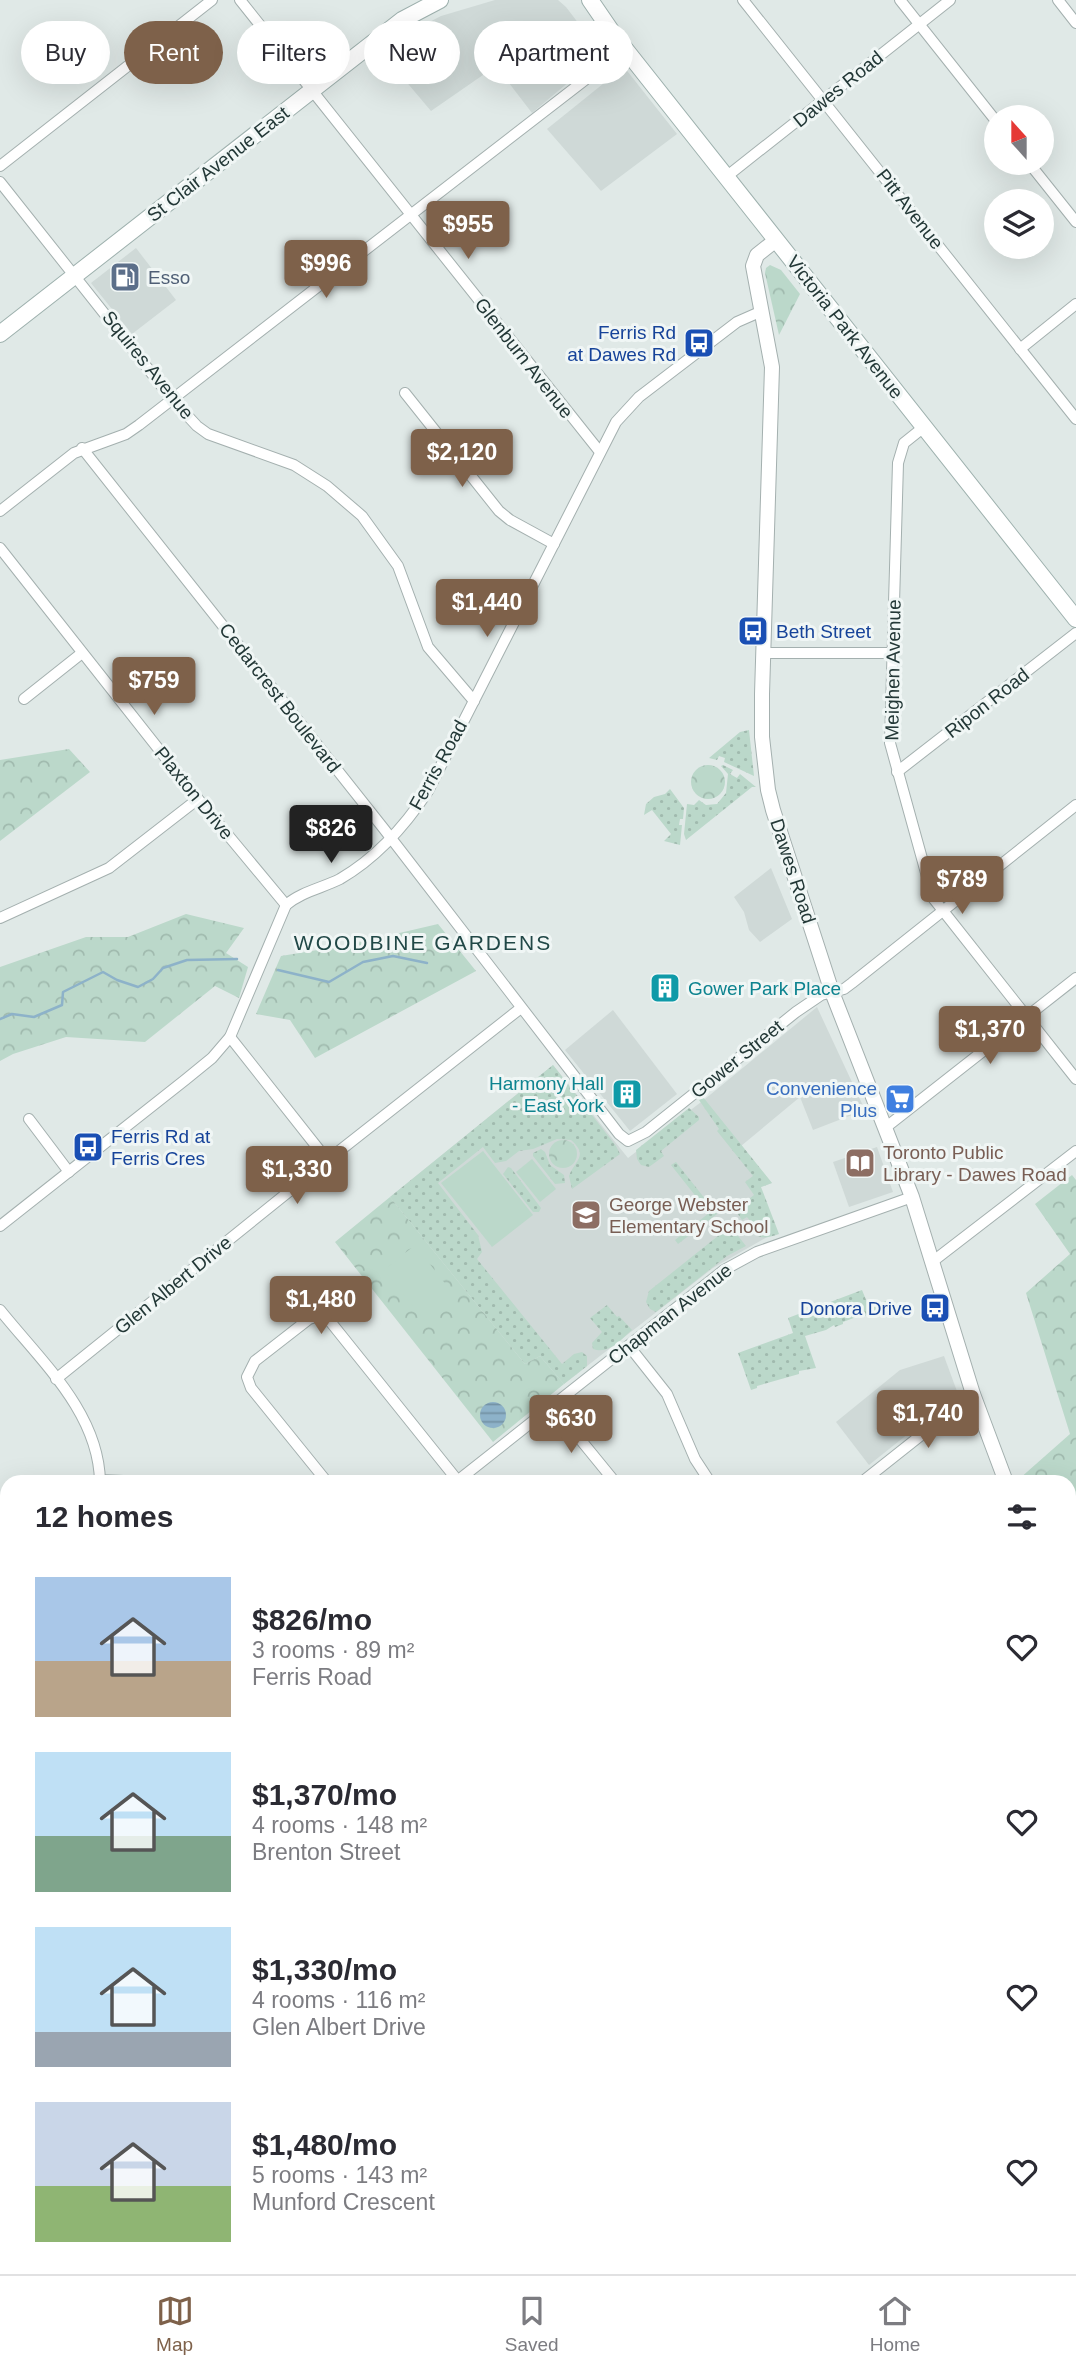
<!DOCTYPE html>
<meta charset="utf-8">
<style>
:root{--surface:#fff;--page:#f2f2f3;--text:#2b2b33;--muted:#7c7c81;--line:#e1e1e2;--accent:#7e614a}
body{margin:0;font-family:Helvetica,sans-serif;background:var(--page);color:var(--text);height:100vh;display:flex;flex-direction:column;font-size:26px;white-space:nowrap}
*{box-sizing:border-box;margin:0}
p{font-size:23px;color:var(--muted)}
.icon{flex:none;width:38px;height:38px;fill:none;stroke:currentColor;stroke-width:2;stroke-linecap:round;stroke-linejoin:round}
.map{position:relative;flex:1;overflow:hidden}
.details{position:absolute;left:0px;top:1475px;width:1076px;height:800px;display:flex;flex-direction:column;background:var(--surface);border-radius:21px 21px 0 0;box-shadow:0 7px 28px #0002}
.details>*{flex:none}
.hud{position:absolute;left:21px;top:21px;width:700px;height:63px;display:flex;gap:14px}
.needle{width:46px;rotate:339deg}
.fabs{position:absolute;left:984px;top:105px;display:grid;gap:14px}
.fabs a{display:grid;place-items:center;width:70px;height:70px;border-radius:50%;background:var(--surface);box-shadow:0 7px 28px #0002;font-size:35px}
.price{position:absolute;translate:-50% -60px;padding:0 16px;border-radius:7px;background:var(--accent);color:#fff;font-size:23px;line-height:46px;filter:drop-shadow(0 2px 4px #0008)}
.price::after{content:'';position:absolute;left:50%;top:42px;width:21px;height:16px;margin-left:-10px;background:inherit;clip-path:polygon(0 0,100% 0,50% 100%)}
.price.on{background:#222;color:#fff}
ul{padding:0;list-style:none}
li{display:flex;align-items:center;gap:21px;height:175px;padding:0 35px}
li span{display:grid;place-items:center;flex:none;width:196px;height:140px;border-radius:0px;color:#555}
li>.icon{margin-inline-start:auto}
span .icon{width:84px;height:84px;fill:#fffc;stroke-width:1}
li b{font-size:30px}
h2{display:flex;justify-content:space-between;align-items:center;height:84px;padding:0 35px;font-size:30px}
.pill{padding:0 24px;border-radius:32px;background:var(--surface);box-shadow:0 7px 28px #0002;font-size:24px;line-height:63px}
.pill.on{background:var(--accent);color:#fff}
.tabs{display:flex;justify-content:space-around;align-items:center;height:98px;border-top:2px solid var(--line);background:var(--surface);font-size:19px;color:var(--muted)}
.tabs a{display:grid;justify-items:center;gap:4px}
.tabs .on{color:var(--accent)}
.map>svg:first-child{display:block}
</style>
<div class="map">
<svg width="1076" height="2274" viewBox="0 0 1076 2274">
<defs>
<pattern id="grass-dots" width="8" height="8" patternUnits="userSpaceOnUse" patternTransform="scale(1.75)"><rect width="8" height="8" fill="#bbd8ca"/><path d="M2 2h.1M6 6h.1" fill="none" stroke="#a0baae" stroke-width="1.8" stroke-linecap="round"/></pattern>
<pattern id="forest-crowns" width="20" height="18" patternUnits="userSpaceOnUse" patternTransform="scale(1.75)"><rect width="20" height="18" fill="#bbd8ca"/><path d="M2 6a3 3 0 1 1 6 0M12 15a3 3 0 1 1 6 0" fill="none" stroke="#a0baae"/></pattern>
<pattern id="water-rules" width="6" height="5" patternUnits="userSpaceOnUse" patternTransform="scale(1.75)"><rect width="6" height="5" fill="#8db2c9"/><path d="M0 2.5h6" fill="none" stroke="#7392a4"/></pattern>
</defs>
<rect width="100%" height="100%" fill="#e0e9e7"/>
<g fill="#cfd9d7">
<polygon points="495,0 558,0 566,7 602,54 532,113 496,66 431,111 382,53 401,37 441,16"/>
<polygon points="624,67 677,134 601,191 547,129"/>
<polygon points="136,248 176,300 132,334 91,283"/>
<polygon points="771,868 792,919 760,942 749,930 744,912 734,897"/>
<polygon points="817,1007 865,1110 813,1130 800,1097 741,1146 772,1183 758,1188 774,1233 713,1268 564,1384 540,1356 525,1364 390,1197 553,1065 628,1158 705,1099"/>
<polygon points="613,1010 677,1094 630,1131 565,1050"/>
<polygon points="877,1147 893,1192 849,1207 833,1162"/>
<polygon points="944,1356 958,1394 869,1465 836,1422 900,1370"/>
</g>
<g fill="url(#grass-dots)">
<polygon points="749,730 754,776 724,762 725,758 719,756 717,760 709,758 740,732"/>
<polygon points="723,765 733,770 730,774 737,778 740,774 756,787 752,787 686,840 684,834 687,804 694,805 699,800 706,805 717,804 726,793 728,774 721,766"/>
<polygon points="670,789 684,808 683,819 680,819 679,825 682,825 680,845 664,841 671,834 652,810 644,815 646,804 654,797 665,794"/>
<path d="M553,1065l63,81 4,8 -48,35 -3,-13c6,-16 20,-20 2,-36l-14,-1 -24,10 -14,2 -13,10 -11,2 -12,-16 -45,36 40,52 4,17 -5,7 85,105 12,-10 8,-2 5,4v10l-23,18 -24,-28 -15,8 -135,-167z"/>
<path d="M703,1097l69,86 -11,4 18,47c-15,5 -21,6 -31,-7l4,-4 -5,-6 -5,3 -7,-10 19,-15 -9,-13 8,-6 -36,-45 2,-2 -20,-29z"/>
<polygon points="689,1108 699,1117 699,1120 661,1151 664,1156 649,1167 641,1165 637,1159 636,1150"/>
<polygon points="541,1149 545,1152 550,1165 564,1175 565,1183 555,1184 533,1156 533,1153"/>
<polygon points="676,1162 717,1214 678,1244 675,1240 709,1213 671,1165"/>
<polygon points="508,1167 511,1168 541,1208 539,1212 533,1212 503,1174"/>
<polygon points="730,1231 735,1232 746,1246 727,1256 656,1312 650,1309 646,1302 649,1291 723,1232"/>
<polygon points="862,1290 869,1307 886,1301 891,1316 885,1318 883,1311 877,1312 876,1310 861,1318 859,1316 843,1322 843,1324 835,1327 834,1325 826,1330 805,1336 816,1368 799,1371 799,1374 757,1386 757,1388 751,1390 738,1353 793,1333 788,1318"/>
<path d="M607,1305l10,12 2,-1 13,14c-12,10 -23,25 -39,19l-1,-6 10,-11 -12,-14z"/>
</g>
<g fill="url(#forest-crowns)">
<polygon points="770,265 781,270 800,294 779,335 765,273 766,268"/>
<polygon points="69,749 90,772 0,841 0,760"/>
<circle cx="708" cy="782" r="17"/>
<polygon points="186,914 244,928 226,953 248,967 239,998 215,986 145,1042 66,1037 13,1054 0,1061 0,967 86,937 128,937"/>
<polygon points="438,924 476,971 315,1058 290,1020 256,1014 281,956 348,945"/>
<circle cx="563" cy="1154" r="14"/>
<polygon points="1072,1175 1076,1180 1076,1630 1069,1611 1069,1482 1020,1482 1019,1479 1070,1434 1026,1293 1070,1254 1035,1204"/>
<polygon points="390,1197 525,1364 540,1356 564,1384 493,1442 335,1242"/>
<polygon points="3,1663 7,1664 7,2125 0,2125 0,1668"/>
<polygon points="1069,1703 1071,1703 1076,1719 1076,2009 1069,2006"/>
</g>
<g fill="#bbd8ca">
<polygon points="483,1151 533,1215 492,1247 441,1183"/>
<polygon points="532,1159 556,1189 540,1202 516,1172"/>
<polygon points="415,1245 458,1300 428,1325 384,1270"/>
</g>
<circle fill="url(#water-rules)" cx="493" cy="1415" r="13"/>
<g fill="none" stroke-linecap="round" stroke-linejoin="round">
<g stroke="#8db2c9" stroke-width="2.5">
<polyline points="278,970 329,982 363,962 393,956 427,963"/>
<polyline points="0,1019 12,1014 34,1017 62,1005 63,992 103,972 117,980 138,987 153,979 163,968 187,960 237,959"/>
</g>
<g stroke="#a4b0af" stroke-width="12">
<g id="minor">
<polyline points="240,0 600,452"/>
<polyline points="743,0 1076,419"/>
<polyline points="900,0 996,121"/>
<polyline points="1058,0 1076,23"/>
<polyline points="1029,163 1076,222"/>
<polyline points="0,166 212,0"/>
<polyline points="726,177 950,0"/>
<polyline points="0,182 172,399 197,426 208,434 294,465 327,486 362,516 398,566 428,647 474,701"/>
<polyline points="1020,349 1076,304"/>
<polyline points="405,393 499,511 510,520 554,544"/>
<polyline points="924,427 904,443 898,463 890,743 931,891 933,898 1076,1079"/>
<polyline points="82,448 384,829 619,1134 628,1141 646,1132 796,1012 821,995 844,989 852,983 1076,805"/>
<polyline points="0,511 74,453 126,434 139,425 625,49"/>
<polyline points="0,548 198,799 286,905"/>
<polyline points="764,653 892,653"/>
<polyline points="24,699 82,653"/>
<polyline points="897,772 1076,633"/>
<polyline points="0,918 109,868 198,799"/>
<polyline points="230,1037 328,1161"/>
<polyline points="29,1119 69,1172"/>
<polyline points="885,1128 1076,978"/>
<path d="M0,1226l185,-146 27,-22 18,-21 56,-132c15,-13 36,-17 54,-26 36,-21 65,-53 88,-88l188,-369 23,-25 98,-75 25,-11"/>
<polyline points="932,1262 1076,1151"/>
<path d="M0,1310c41,51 99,103 100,172"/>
<polyline points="629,1346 667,1394 695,1459 710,1482"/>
<polyline points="56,1379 338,1152 521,1008"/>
<polyline points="553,1406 615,1482"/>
<polyline points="100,1480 147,1482"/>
<polyline points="327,1482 251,1388 247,1377 255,1361 309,1319 319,1316 329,1320 458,1481"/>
<polyline points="456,1482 724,1270 757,1252 912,1197"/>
<polyline points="862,1482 973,1394"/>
<polyline points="0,1629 7,1632"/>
<polyline points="1069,2203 1076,2205"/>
<polyline points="0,2236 7,2230"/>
<polyline points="98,2268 103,2274"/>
<polyline points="273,2268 277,2274"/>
<polyline points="986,2268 991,2274"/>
<polyline points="945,2274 950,2268"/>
</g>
</g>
<g stroke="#a4b0af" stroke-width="16">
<g id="tertiary">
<polyline points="776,240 757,255 753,266 772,367 762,694 762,737 768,790 773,810 832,992 912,1197 973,1394 1006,1482"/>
<polyline points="1069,1653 1076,1673"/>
<polyline points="836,2268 841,2274"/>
<polyline points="611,2274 619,2268"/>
</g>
</g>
<g stroke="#9eb1ae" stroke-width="18">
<g id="secondary">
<polyline points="590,0 614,35 1076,619"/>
<polyline points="0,334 402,20 440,0"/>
</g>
</g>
<use href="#minor" stroke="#fff" stroke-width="10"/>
<use href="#tertiary" stroke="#fff" stroke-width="14"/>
<use href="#secondary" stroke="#fff" stroke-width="16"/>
</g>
<defs>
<g id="fuel-square" transform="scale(1.575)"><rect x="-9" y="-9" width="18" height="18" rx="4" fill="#5c6f8a" stroke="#f0f6f5"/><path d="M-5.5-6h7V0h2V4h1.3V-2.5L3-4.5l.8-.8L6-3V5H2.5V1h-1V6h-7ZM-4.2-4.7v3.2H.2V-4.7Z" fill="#fff"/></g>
<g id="bus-square" transform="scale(1.575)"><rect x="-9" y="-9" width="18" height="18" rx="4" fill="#1a4fb4" stroke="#f0f6f5"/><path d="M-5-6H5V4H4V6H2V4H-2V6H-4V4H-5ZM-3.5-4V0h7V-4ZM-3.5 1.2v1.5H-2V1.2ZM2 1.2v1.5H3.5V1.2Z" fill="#fff"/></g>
<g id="building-square" transform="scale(1.575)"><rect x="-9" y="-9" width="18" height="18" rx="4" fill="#0f9aa8" stroke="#f0f6f5"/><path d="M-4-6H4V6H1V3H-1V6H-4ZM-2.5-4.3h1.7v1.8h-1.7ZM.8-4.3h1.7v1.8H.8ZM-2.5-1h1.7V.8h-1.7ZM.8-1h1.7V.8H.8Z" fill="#fff"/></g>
<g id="supermarket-square" transform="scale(1.575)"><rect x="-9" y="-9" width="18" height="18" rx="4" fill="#3f7fe0" stroke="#f0f6f5"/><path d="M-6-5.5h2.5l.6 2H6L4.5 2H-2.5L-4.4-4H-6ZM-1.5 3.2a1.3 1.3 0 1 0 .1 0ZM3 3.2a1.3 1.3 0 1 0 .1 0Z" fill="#fff"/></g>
<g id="library-square" transform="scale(1.575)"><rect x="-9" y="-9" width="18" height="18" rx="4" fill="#8d6e63" stroke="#f0f6f5"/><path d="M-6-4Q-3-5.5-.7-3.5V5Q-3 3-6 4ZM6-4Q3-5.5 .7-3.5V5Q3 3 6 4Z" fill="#fff"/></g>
<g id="school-square" transform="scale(1.575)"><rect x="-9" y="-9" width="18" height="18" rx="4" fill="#8d6e63" stroke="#f0f6f5"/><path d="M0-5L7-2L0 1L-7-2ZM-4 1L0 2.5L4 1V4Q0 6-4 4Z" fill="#fff"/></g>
</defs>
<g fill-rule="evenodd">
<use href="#fuel-square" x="125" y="277"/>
<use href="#bus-square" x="699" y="343"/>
<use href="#bus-square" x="753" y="631"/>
<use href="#building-square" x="665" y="988"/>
<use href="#building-square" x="627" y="1094"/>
<use href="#supermarket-square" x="900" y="1099"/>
<use href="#bus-square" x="88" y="1147"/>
<use href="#library-square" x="860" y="1163"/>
<use href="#school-square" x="586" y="1215"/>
<use href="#bus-square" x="935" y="1308"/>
</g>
<g text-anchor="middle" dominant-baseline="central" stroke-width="6" stroke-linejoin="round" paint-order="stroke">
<g font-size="19" fill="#233837" stroke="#f0f6f5">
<text transform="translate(838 89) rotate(-39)">Dawes Road</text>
<text transform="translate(218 164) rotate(-38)">St Clair Avenue East</text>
<text transform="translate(910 209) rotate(52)">Pitt Avenue</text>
<text transform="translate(845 327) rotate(52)">Victoria Park Avenue</text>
<text transform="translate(524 358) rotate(52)">Glenburn Avenue</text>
<text transform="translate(148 365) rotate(51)">Squires Avenue</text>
<text transform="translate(893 670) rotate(-89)">Meighen Avenue</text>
<text transform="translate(280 698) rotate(52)">Cedarcrest Boulevard</text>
<text transform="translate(987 703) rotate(-38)">Ripon Road</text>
<text transform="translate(438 765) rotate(-61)">Ferris Road</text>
<text transform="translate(194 793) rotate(51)">Plaxton Drive</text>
<text transform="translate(793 871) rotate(72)">Dawes Road</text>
<text transform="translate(737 1059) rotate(-39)">Gower Street</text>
<text transform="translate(173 1285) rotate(-39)">Glen Albert Drive</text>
<text transform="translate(670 1314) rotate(-38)">Chapman Avenue</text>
</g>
<g font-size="19" fill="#4e5e75" stroke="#f0f6f5" text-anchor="start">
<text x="148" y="277">Esso</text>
</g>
<g font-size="19" fill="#164399" stroke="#f0f6f5" text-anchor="end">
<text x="676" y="332">Ferris Rd<tspan x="676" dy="22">at Dawes Rd</tspan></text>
<text x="776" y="631" text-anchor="start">Beth Street</text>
<text x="111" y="1136" text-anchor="start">Ferris Rd at<tspan x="111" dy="22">Ferris Cres</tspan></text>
<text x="912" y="1308">Donora Drive</text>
</g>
<g font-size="19" fill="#0d838f" stroke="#f0f6f5" text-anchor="start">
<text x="688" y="988">Gower Park Place</text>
<text x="604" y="1083" text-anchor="end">Harmony Hall<tspan x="604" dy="22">- East York</tspan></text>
</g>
<g font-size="19" fill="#366cbe" stroke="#f0f6f5" text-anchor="end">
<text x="877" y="1088">Convenience<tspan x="877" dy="22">Plus</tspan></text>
</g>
<g font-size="19" fill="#785e54" stroke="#f0f6f5" text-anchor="start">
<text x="883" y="1152">Toronto Public<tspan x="883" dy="22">Library - Dawes Road</tspan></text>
<text x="609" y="1204">George Webster<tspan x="609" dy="22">Elementary School</tspan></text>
</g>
<g font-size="21" letter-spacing="2" fill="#214847" stroke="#f0f6f5">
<text x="423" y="942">WOODBINE GARDENS</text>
</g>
</g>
</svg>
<div class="fabs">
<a><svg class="needle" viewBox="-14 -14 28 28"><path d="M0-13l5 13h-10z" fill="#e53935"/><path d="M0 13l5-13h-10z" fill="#7c7c81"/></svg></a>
<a><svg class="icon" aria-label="layers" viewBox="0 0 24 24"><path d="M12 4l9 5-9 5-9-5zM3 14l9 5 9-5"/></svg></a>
</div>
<b class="price" style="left:468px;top:261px">$955</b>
<b class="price" style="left:326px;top:300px">$996</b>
<b class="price" style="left:462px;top:489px">$2,120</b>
<b class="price" style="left:487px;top:639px">$1,440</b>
<b class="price" style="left:154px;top:717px">$759</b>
<b class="price on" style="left:331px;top:865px">$826</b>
<b class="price" style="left:962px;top:916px">$789</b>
<b class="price" style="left:990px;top:1066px">$1,370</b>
<b class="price" style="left:297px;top:1206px">$1,330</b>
<b class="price" style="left:321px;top:1336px">$1,480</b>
<b class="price" style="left:928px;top:1450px">$1,740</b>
<b class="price" style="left:571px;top:1455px">$630</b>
<div class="hud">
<a class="pill">Buy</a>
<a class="pill on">Rent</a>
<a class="pill">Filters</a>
<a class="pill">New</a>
<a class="pill">Apartment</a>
</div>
<section class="details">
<h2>12 homes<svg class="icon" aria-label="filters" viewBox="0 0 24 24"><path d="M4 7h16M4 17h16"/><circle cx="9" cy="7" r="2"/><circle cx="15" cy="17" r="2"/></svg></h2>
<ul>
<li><span style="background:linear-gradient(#a9c7e8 60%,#b9a48a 0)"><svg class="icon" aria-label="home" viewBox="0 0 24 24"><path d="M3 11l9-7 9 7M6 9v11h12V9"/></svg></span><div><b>$826/mo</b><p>3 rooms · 89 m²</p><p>Ferris Road</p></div><svg class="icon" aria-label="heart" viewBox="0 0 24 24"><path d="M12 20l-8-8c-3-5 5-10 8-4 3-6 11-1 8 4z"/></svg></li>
<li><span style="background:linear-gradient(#bfe0f5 60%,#7fa58c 0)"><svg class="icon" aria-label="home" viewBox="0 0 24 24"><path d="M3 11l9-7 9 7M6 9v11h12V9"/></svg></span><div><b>$1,370/mo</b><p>4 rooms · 148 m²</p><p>Brenton Street</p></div><svg class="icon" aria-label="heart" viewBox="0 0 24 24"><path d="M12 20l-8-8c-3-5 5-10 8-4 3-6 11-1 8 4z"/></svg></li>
<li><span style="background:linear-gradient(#bfe0f5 75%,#9aa5b1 0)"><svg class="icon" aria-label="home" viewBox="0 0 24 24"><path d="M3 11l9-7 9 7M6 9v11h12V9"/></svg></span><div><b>$1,330/mo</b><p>4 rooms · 116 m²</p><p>Glen Albert Drive</p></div><svg class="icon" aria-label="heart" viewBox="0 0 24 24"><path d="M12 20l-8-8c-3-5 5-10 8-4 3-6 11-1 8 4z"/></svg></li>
<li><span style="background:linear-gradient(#c9d6e8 60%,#8fb573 0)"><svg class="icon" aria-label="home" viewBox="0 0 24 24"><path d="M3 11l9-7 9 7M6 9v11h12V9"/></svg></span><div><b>$1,480/mo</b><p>5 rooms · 143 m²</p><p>Munford Crescent</p></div><svg class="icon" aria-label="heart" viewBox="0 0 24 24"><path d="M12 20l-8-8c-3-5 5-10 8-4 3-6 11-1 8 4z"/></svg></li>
</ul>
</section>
</div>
<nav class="tabs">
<a class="on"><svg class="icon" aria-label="map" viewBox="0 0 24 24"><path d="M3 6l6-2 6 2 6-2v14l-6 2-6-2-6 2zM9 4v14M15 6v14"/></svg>Map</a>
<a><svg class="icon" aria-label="saved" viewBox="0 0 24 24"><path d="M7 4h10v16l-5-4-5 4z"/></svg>Saved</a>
<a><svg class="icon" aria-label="home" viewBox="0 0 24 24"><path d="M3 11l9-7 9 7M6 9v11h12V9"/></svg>Home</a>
</nav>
